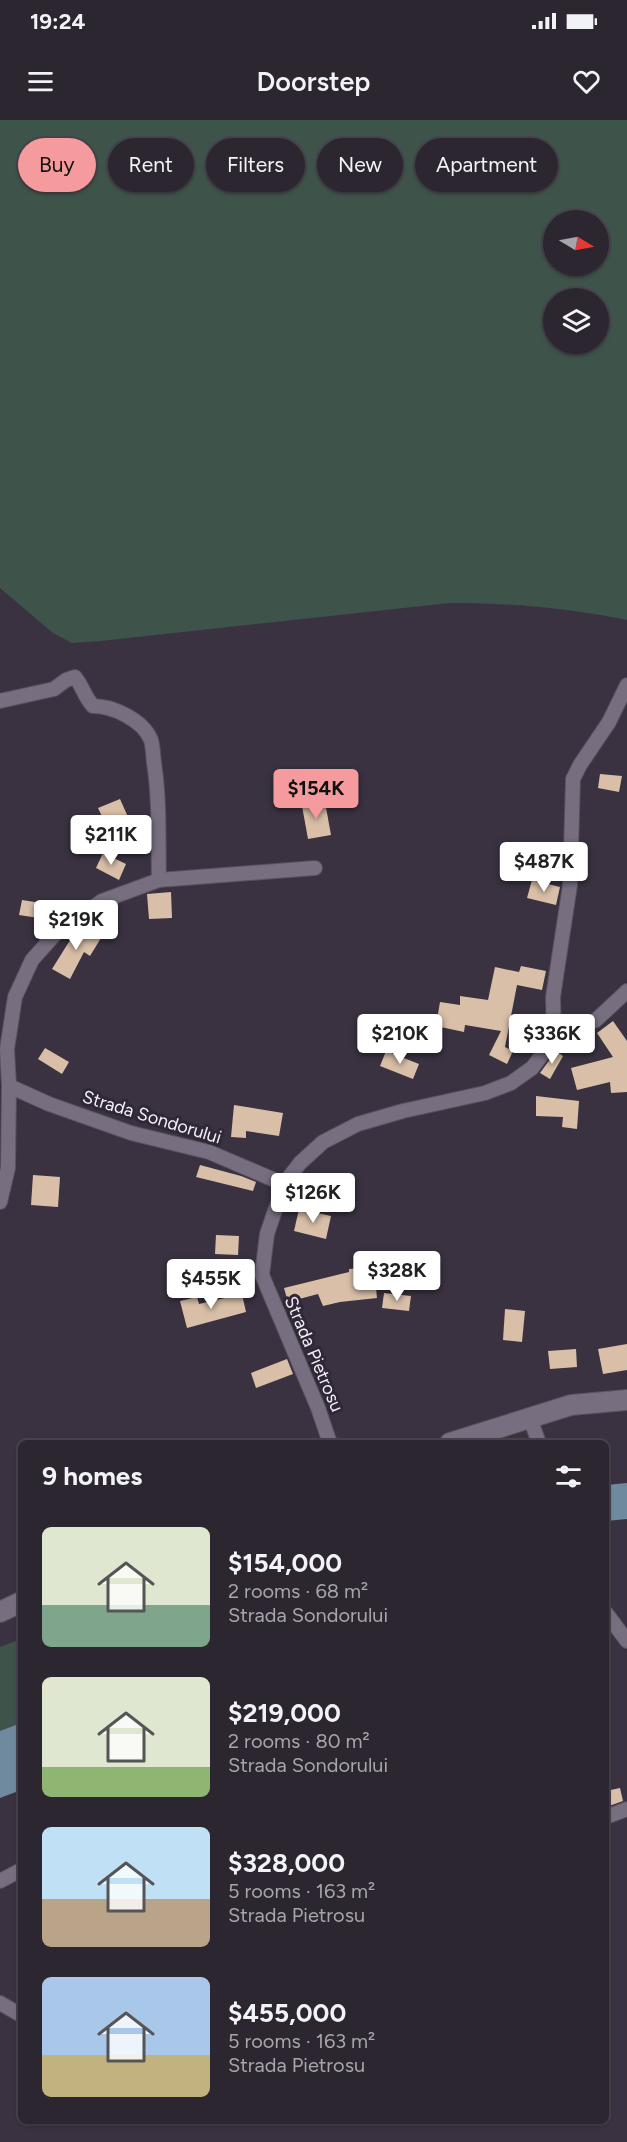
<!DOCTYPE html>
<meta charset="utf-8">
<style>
:root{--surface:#2c2631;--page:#342e39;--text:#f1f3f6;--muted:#a6a5ab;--line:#48434d;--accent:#f59b9d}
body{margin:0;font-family:Figtree,sans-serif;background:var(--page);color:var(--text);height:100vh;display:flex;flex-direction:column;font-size:22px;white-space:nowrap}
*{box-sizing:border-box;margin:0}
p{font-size:20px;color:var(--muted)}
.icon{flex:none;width:33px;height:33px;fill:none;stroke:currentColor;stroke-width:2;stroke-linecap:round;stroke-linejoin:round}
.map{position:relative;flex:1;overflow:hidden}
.sheet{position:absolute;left:18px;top:1320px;width:591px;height:684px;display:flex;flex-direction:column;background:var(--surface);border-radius:9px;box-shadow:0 2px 4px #0004,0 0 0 2px var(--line)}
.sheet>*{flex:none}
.top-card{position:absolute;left:18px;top:18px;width:591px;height:54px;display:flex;gap:12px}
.needle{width:39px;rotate:100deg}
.controls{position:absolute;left:543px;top:90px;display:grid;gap:12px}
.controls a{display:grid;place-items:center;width:66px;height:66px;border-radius:50%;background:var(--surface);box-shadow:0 2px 4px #0004,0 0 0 2px var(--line);font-size:30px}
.price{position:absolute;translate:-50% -51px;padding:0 14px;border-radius:6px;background:#fff;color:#222;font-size:20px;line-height:39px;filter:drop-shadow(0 2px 3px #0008)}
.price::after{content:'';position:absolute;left:50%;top:36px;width:18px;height:14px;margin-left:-9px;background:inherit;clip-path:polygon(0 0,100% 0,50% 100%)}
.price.current{background:var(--accent);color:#111}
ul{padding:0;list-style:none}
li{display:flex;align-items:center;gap:18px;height:150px;padding:0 24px}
li span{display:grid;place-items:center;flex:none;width:168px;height:120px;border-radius:9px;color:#555}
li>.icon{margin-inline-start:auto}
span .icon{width:72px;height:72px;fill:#fffc;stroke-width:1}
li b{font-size:26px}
h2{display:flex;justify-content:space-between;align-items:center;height:72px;padding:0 24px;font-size:26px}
.tag{padding:0 21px;border-radius:27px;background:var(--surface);box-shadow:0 2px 4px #0004,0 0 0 2px var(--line);font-size:21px;line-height:54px}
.tag.current{background:var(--accent);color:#111}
.status{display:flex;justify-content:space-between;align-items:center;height:42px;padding:0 30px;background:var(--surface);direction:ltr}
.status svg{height:16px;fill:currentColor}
header{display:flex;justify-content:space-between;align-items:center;height:78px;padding:0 24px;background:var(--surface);font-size:27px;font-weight:600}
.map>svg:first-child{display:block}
</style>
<div class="status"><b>19:24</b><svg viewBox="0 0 49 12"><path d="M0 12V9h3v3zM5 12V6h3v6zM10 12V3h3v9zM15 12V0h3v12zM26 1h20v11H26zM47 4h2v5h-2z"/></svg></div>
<header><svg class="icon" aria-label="menu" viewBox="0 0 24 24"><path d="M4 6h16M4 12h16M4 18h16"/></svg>Doorstep<svg class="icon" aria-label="heart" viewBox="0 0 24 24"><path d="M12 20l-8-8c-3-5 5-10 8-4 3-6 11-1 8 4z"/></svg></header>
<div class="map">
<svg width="627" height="2022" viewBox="0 0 627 2022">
<rect width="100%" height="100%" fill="#3a3241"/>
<g fill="#3e5349" fill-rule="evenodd">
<path d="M0,0h627v500c-62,-12 -114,-17 -177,-17l-349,38 -29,2 -19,-10 -53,-45zM554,100h44v46h-44zM554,178h44v46h-44z"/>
<polygon points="21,1519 21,1603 0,1611 0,1527"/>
</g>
<g fill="#6f899e">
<polygon points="627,1363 627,1399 606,1401 606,1365"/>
<polygon points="21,1603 21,1670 0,1678 0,1611"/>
</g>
<g fill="#d9bfa8">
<polygon points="600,654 622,656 619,672 598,668"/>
<polygon points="120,679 128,697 107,707 98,688"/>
<polygon points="325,682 331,715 308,719 302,686"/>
<polygon points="103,733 126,744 119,760 96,748"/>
<polygon points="532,760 560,767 556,785 527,778"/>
<polygon points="171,772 172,798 149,799 147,774"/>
<polygon points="22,780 54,785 52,800 19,795"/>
<polygon points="82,806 101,818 90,836 84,832 70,859 52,849 77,809"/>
<polygon points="521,846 546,851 542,870 517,865 505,927 513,931 507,944 489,935 501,911 465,905 464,912 436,906 440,882 460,885 460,876 488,880 495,847 519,852"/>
<polygon points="613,901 627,921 627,972 611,973 610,962 577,970 571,948 613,937 597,913"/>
<polygon points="45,928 69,942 62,954 38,939"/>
<polygon points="386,931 419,944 413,959 380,946"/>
<polygon points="556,931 563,936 550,959 540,953"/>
<polygon points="536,976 579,981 577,1009 562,1007 563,997 536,996"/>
<polygon points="234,985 283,993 279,1016 246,1011 246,1018 231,1017"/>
<polygon points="200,1045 241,1056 256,1062 253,1071 196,1057"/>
<polygon points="33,1055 60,1057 58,1087 31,1085"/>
<polygon points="299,1089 331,1096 326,1119 294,1111"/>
<polygon points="216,1115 239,1116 238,1135 215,1134"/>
<polygon points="374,1147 377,1178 340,1182 323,1186 318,1174 288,1182 284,1168 349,1152 349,1149"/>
<polygon points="384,1173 411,1176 409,1191 382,1188"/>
<polygon points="242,1174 246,1192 187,1208 180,1181 197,1177 199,1184"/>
<polygon points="505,1189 525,1191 522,1222 503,1220"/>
<polygon points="627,1224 627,1250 603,1254 598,1229"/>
<polygon points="576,1229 577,1247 550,1249 548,1231"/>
<polygon points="287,1239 293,1254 256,1268 251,1253"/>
<polygon points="620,1668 623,1681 609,1686 608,1683 606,1684 606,1671"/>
</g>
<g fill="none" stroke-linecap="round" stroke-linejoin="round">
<g stroke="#58515d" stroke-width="16">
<g id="street">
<path d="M0,581l54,-12 12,-9 9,-3c9,11 8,18 18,29 20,0 50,14 58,34 2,6 2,16 3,23 6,38 4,78 5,117"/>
<polyline points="554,919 553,877 570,765 573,659 580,645 609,602 627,565"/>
<polyline points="9,966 49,984 131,1013 209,1032 284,1064"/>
<polyline points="0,1082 8,1048 9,966 7,929 15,877 32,840 57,812 102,781 159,760 315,748"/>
<polyline points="530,1298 539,1323"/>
<polyline points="330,1323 318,1288 262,1155 267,1114 284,1064 300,1043 323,1022 358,1004 403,991 485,973 511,963 532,948 554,919 596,900 627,871"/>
<polyline points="606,1493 627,1521"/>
<polyline points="606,1697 627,1689"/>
<polyline points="0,1761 21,1750"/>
<polyline points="0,1883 21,1895"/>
</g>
</g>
<g stroke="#58515d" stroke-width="22">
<g id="secondary">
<polyline points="450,1323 571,1285 627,1280"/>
<polyline points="0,1492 21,1482"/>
</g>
</g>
<use href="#street" stroke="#776e7f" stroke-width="14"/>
<use href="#secondary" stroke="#776e7f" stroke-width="20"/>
</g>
<g text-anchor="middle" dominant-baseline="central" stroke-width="6" stroke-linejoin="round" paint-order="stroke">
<g font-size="18" fill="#f4eff8" stroke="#302836">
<text transform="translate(152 997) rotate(17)">Strada Sondorului</text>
<text transform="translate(314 1234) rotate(67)">Strada Pietrosu</text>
</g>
</g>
</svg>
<div class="controls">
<a><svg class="needle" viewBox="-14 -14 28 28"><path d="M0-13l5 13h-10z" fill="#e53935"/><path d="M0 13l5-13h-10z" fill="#a6a5ab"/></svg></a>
<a><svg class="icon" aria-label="layers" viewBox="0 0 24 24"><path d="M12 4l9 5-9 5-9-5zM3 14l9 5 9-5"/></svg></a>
</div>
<b class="price current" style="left:316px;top:700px">$154K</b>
<b class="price" style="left:111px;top:746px">$211K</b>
<b class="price" style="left:544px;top:773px">$487K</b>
<b class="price" style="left:76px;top:831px">$219K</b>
<b class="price" style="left:400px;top:945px">$210K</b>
<b class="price" style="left:552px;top:945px">$336K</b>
<b class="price" style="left:313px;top:1104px">$126K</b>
<b class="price" style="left:397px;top:1182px">$328K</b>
<b class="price" style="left:211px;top:1190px">$455K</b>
<div class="top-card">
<a class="tag current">Buy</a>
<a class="tag">Rent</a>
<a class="tag">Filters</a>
<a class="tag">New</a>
<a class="tag">Apartment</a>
</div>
<section class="sheet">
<h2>9 homes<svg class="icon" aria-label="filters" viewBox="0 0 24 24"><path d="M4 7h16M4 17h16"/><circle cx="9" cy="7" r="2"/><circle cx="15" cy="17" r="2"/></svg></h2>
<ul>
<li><span style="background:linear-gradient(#dfe7d0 65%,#7fa58c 0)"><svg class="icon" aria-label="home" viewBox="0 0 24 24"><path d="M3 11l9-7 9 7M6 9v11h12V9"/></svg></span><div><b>$154,000</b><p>2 rooms · 68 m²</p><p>Strada Sondorului</p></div></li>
<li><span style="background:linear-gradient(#dfe7d0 75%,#8fb573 0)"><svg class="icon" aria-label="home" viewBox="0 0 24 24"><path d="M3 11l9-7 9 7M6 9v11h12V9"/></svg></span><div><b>$219,000</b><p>2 rooms · 80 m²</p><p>Strada Sondorului</p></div></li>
<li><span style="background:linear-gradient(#bfe0f5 60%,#b9a48a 0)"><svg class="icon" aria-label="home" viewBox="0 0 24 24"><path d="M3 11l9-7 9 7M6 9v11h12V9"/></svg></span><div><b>$328,000</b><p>5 rooms · 163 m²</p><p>Strada Pietrosu</p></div></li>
<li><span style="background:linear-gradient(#a9c7e8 65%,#c2b280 0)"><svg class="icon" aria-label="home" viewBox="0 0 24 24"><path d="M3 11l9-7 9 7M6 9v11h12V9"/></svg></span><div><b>$455,000</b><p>5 rooms · 163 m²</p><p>Strada Pietrosu</p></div></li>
</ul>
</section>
</div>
